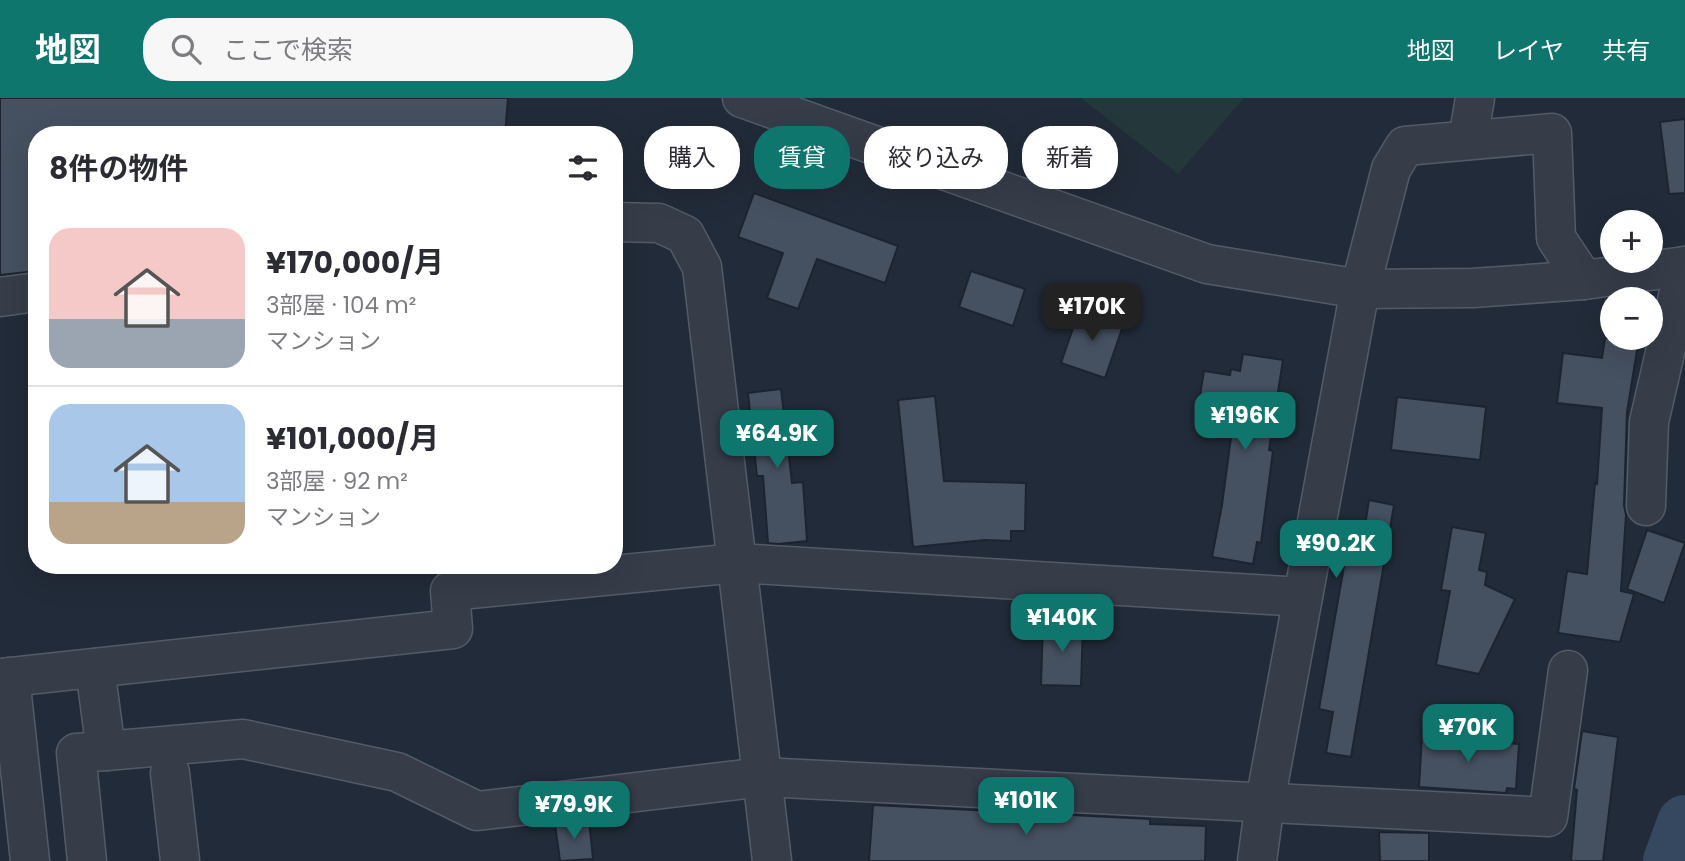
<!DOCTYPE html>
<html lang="ja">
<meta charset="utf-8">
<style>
:root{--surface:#fff;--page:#f7f7f7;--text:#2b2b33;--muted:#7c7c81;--line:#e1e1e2;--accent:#0f766e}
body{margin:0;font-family:Poppins,"Noto Sans JP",sans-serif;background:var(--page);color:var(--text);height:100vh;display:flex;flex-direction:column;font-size:26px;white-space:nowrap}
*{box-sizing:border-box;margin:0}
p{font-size:23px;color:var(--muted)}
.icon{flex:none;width:38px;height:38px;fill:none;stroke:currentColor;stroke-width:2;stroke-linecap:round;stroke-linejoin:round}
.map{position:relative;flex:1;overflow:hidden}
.drawer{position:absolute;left:28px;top:28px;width:595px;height:448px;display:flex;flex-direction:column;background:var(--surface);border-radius:28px;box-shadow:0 7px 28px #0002}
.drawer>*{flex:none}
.top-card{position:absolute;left:644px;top:28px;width:665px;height:63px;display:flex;gap:14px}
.tools{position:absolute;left:1600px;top:112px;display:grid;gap:14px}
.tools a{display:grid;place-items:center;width:63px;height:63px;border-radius:50%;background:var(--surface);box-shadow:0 7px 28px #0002;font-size:35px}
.price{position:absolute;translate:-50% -60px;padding:0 16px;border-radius:14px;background:var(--accent);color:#fff;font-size:23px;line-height:46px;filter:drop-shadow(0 2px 4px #0008)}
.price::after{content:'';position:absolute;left:50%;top:42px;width:21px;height:16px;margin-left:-10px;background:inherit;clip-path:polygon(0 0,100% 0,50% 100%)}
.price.on{background:#222;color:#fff}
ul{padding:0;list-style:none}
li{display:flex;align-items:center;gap:21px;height:175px;padding:0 21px}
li+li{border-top:2px solid var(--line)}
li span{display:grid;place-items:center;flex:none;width:196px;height:140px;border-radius:21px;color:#555}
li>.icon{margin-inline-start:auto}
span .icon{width:84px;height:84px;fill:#fffc;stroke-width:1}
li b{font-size:30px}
h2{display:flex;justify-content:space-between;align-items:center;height:84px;padding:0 21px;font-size:30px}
.chip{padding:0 24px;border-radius:28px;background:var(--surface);box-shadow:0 7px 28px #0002;font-size:24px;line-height:63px}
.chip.on{background:var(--accent);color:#fff}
header{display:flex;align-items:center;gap:42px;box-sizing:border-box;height:98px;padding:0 35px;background:var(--accent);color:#fff}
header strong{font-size:33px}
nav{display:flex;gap:38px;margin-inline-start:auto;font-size:24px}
.search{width:490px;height:63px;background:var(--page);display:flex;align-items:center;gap:18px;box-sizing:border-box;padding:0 24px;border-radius:28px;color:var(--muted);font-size:26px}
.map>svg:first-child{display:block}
</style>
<header>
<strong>地図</strong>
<div class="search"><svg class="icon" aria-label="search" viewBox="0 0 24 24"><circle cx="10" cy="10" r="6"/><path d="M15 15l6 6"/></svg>ここで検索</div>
<nav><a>地図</a><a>レイヤ</a><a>共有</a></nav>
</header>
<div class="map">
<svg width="1685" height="763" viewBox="0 0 1685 763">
<rect width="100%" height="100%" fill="#222b39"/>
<polygon fill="#24373a" points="1081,0 1244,0 1178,76"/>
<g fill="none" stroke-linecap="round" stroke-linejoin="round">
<polyline stroke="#364760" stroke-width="56" points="1671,763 1685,725"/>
</g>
<g fill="#455060" stroke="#1d2430" stroke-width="2">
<polygon points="0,0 508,0 505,37 37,37 37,173 0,177"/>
<polygon points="1685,21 1685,95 1669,96 1660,24"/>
<polygon points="754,95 898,148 885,185 817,161 798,211 767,200 783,155 738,139"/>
<polygon points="971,173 1025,191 1013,228 959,209"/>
<polygon points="1080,210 1124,225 1105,280 1061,265"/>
<polygon points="1605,240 1639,240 1627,314 1624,407 1626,417 1621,493 1634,496 1620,544 1558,535 1567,473 1587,476 1595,385 1597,386 1602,310 1557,305 1563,255 1602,260"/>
<polygon points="1243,256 1283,262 1269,352 1273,353 1261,445 1257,444 1253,466 1212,459 1222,407 1235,309 1199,303 1204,273 1230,277 1231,271 1240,273"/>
<polygon points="781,291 792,385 803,384 807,443 778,446 768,445 763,378 757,378 748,295"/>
<polygon points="935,298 944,383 1026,385 1025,433 1011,433 1011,443 985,442 913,449 898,302"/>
<polygon points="1397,299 1486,309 1480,362 1391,352"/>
<polygon points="1369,402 1394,407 1351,659 1326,655 1333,614 1319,611 1348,445 1362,447"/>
<polygon points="1452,429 1486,435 1479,472 1487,474 1485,487 1515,501 1479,576 1436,567 1450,493 1441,492"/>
<polygon points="1647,432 1685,445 1664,505 1627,491"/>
<polygon points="1043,524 1083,526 1081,588 1041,587"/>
<polygon points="1582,633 1618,639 1603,763 1571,763 1577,692 1574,691"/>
<polygon points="1422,637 1469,639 1469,642 1519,646 1516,691 1507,690 1506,695 1419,689"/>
<polygon points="873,707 1150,721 1150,726 1206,728 1205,763 869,763"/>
<polygon points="589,722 593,761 560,763 555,726"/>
<polygon points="1379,734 1429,735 1429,763 1380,763"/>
</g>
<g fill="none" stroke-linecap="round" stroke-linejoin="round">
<g stroke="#535b67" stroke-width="41">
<g id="minor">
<polyline points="742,0 1207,166 1360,191 1473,190 1584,182 1685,168"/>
<polyline points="1468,42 1475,0"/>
<polyline points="614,124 659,125 685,137 702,169 772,763"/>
<polyline points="0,199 37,194"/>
<polyline points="1646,408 1649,324 1685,168"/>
<polyline points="95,570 106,653 243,641 397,674 477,713 762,679 1548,719 1568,572"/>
<polyline points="10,579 30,763"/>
<polyline points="0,580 453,531 450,493 737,465 1303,499"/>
<polyline points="170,675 180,763"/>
<polyline points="87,763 76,655 106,653"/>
<polyline points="1257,763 1265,704 1360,191 1391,71 1405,48 1552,35 1556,140 1584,182"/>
</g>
</g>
<use href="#minor" stroke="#363d49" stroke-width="38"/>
</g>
</svg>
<div class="tools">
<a>+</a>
<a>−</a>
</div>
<b class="price on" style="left:1092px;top:245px">¥170K</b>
<b class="price" style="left:1245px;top:354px">¥196K</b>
<b class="price" style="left:777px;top:372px">¥64.9K</b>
<b class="price" style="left:1336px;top:482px">¥90.2K</b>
<b class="price" style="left:1062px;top:556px">¥140K</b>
<b class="price" style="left:1468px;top:666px">¥70K</b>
<b class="price" style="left:1026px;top:739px">¥101K</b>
<b class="price" style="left:574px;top:743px">¥79.9K</b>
<div class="top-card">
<a class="chip">購入</a>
<a class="chip on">賃貸</a>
<a class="chip">絞り込み</a>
<a class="chip">新着</a>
</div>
<section class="drawer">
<h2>8件の物件<svg class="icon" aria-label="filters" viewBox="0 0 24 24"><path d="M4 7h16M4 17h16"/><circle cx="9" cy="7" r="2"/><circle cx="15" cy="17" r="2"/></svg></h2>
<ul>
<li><span style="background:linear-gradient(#f6c9c9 65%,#9aa5b1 0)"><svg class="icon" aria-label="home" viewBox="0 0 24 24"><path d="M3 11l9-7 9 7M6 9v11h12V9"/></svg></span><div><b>¥170,000/月</b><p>3部屋 · 104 m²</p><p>マンション</p></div></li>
<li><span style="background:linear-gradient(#a9c7e8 70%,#b9a48a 0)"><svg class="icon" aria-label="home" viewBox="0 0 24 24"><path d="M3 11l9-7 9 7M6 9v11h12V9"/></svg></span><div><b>¥101,000/月</b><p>3部屋 · 92 m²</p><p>マンション</p></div></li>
</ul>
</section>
</div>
